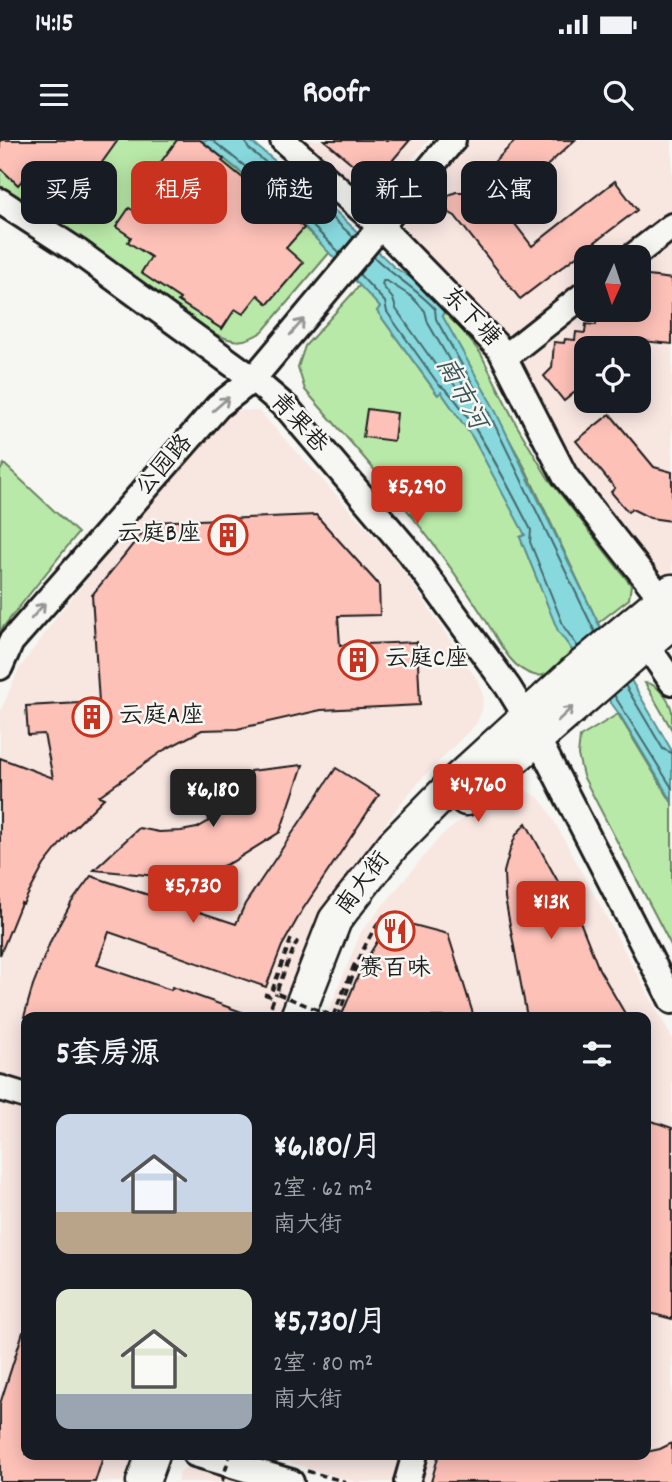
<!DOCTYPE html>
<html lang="zh">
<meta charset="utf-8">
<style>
:root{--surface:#171b24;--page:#242831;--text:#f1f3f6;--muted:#9ea1a6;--accent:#c8321e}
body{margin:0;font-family:Dekko,"LXGW WenKai TC",sans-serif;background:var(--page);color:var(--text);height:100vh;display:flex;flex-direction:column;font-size:26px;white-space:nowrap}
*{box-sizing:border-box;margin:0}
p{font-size:23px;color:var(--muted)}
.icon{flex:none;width:38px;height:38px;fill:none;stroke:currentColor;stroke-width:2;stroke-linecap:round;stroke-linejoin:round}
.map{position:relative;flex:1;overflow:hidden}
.panel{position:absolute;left:21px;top:872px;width:630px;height:448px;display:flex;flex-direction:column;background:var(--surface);border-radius:14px;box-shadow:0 4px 18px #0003}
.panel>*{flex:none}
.banner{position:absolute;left:21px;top:21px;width:630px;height:63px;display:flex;gap:14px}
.needle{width:46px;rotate:183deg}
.buttons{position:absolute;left:574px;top:105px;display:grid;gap:14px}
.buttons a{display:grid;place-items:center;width:77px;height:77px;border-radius:14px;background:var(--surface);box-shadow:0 4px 18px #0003;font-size:35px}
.price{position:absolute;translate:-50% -60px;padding:0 16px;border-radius:7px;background:var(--accent);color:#fff;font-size:23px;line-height:46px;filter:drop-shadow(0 2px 4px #0008)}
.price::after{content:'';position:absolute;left:50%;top:42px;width:21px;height:16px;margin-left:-10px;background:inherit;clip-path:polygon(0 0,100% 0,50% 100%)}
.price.on{background:#222;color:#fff}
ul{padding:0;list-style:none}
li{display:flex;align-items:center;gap:21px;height:175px;padding:0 35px}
li span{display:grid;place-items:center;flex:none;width:196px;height:140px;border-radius:14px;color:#555}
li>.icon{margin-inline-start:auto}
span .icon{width:84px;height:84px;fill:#fffc;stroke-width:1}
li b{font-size:30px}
h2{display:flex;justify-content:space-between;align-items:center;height:84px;padding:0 35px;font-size:30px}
.pill{padding:0 24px;border-radius:14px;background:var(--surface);box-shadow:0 4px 18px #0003;font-size:24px;line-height:63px}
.pill.on{background:var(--accent);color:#fff}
.status{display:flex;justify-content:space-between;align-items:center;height:49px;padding:0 35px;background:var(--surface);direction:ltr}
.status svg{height:19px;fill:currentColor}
header{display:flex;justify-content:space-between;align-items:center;height:91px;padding:0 35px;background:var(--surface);font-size:32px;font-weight:700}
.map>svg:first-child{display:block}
</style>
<div class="status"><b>14:15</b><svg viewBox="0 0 49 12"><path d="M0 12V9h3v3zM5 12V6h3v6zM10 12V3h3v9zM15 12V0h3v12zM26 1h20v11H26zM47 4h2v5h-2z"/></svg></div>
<header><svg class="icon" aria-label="menu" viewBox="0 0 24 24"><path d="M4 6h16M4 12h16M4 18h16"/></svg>Roofr<svg class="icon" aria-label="search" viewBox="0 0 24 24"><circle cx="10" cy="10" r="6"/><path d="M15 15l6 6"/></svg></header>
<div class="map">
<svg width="672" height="1342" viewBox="0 0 672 1342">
<rect width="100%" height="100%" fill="#f6f6f2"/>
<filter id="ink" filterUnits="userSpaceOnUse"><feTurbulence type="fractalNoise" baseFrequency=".0143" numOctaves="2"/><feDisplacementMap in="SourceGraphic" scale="14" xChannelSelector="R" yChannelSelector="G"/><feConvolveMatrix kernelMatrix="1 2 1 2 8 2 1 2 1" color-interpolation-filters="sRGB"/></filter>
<g filter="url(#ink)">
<g fill="#f8e6e1" fill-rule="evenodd">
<polygon points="303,0 429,0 385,49 372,53 358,52"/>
<polygon points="465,0 672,0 672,72 615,117 586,117 586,140 510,201 411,101 404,85 408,63"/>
<path d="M672,97v338l-8,3 -12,-6 -80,-103 -55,-109 69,-55v5h53v-47zM586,208h53v53h-53z"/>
<polygon points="224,270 259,271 396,420 478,541 483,556 482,570 476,584 425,635 398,666 322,776 283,877 26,877 26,1314 133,1314 123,1342 0,1342 0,572 19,529 58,475"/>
<polygon points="504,647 524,649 539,658 548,670 672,898 672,1342 417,1342 425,1314 646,1314 646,877 326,877 361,792 441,696"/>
<polygon points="259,1314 405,1314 398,1342 356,1342"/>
<polygon points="192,1324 254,1342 177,1342 180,1332"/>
</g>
<g fill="#b9e9a8" stroke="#6a8262" stroke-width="2">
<path d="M0,0h201l76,62 53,50 -67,79c-20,14 -30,11 -51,2l-212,-142z"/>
<path d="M360,145l20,22 -3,4 60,83 4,-2 32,46 53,97 -6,2 38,93 16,23c-11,8 -25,26 -40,22 -25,-6 -38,-40 -51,-59 -52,-82 -114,-154 -178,-226l-7,-23 7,-21z"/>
<polygon points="446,170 481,214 516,284 548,338 631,445 629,459 598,483 525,328 441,175"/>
<polygon points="4,324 78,393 0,491 0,331"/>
<path d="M645,543c12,0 25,17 27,29 0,5 0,12 0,18z"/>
<polygon points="618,574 672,663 672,807 583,636 578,615 580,597"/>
</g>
<polygon fill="#87d9de" stroke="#5c8d90" stroke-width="2" points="201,0 249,0 327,63 394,127 422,145 446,170 442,175 494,268 598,483 672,611 672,661 620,575 558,491 520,397 525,395 473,298 441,252 438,255 377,171 380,167 305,87 257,45"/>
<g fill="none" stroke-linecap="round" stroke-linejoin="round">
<g stroke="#47686a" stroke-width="2">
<polyline points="212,0 282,56 340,113"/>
<polyline points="245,0 248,8 322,68 353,97"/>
<path d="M374,117c19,19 43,32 61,52l1,10 52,92 107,221"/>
<path d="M359,134l26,28 2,10 52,73c24,10 78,118 92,145l-1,12 34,85 14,20"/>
<polygon points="383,141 387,141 412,157 425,171 428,183 466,249 465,254 461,253 453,243 444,237 396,169 393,159 382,145"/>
<polyline points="625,545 663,609 672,613"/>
<polyline points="614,555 672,648"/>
</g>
</g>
<g fill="#fdc1b8" stroke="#1c1c1c" stroke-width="2">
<polygon points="0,0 118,0 83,49 84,51 67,73 65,71 58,80 40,66 49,54 26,36 18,45 0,28"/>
<polygon points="177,0 200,0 224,19 222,21 255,48 257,45 304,88 286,108 303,123 268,164 258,155 243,174 235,169 222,189 178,161 180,159 141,133 151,117 128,102 131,97 116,87 129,68 143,76 166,42 153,33"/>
<polygon points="324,0 410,0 374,42"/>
<polygon points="516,0 575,0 502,67 532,106 615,41 637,70 520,159 455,76 448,72 445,65 449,55 456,52 465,52"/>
<polygon points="640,135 672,139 672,204 622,199 613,208 586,208 586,243 564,261 544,236 552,228 554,202 564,203 565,199 575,200 576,192 585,193 586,184 596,185 597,176 614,178 615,170 639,170"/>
<polygon points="367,269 397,273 394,301 363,297"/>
<polygon points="610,274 654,327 672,332 672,381 650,378 632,369 628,372 611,352 615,348 576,301"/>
<polygon points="316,375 379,445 380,475 338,476 340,505 417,502 420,565 321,570 237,589 202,590 164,610 99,656 104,658 69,693 44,725 23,764 21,763 0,815 0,618 53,638 44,594 28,595 26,566 99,562 92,455 151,382"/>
<polygon points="303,625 280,692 232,722 206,733 178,738 94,730 139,688 159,692 181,691 197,688 209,681 205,668 205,653 215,641 231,638 247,641 250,631"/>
<polygon points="336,628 379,655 303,769 282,806 266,847 109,792 97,825 171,850 172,847 250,875 250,877 24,877 33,845 51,800 71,763 91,736 236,784 245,764"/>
<polygon points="526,683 581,784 599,829 627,877 527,877 505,758 504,732 510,710 516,695"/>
<polygon points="391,779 448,794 474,877 341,877 361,828"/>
<polygon points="646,979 672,988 672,1179 646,1172"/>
<polygon points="23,1192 26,1192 26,1314 104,1314 95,1342 0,1342 0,1264"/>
<polygon points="672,1303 672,1342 431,1342 439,1314 646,1314 646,1312 660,1309"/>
</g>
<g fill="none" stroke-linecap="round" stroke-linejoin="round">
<g stroke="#1c1c1c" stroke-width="30">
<g id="minor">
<polyline points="283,0 382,88 500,209 565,336 662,459"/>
<polyline points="0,61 77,111 253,239 288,269 410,413 508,547 527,578 672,861"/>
<polyline points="632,117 672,86"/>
<polyline points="505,217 586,153"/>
<polyline points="646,504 672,542"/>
<polyline points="0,527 11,502 218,266 253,239 453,0"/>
<polyline points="0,948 26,956"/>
<polyline points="195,1314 291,1342"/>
<polyline points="407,1342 415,1314"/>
</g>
</g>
<g stroke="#1c1c1c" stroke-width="37">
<g id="major">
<path d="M466,659c70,-57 137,-119 206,-177"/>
<polyline points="297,877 335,780 393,705 454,643 576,531 672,451"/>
<polyline points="143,1342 153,1314"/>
</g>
</g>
<g stroke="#1c1c1c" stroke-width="3.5" stroke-dasharray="7 5" stroke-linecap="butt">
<polyline points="352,830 355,823 358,825"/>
<polyline points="264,854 270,856 291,799 297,802 293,810"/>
<polyline points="267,877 276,853"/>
<path d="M338,877c13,-34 23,-75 47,-102"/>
<polyline points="307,1331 346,1342"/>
</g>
<use href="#minor" stroke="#f6f6f2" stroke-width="24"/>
<use href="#major" stroke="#f6f6f2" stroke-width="32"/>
<g stroke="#1c1c1c" stroke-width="3.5" stroke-dasharray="7 5" stroke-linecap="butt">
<polyline points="293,810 276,853 333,876 352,830"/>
<polyline points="222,1342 230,1314"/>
</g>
</g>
<defs><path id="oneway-shaft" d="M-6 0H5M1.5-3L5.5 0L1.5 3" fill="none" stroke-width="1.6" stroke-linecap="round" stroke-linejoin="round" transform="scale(1.75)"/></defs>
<g stroke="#949492">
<use href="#oneway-shaft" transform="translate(297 187) rotate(-49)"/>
<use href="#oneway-shaft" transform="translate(221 264) rotate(-41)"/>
<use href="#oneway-shaft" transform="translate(38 471) rotate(-49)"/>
<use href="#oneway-shaft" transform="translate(565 574) rotate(-44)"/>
</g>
</g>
<defs>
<g id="building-ring" transform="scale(2.0125)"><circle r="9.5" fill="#f6f6f2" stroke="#c8321e" stroke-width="1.5"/><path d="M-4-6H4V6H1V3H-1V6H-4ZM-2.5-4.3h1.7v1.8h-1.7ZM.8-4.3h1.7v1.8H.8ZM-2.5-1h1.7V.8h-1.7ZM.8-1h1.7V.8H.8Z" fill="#c8321e"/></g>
<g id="restaurant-ring" transform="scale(2.0125)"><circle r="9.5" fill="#f6f6f2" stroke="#c8321e" stroke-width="1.5"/><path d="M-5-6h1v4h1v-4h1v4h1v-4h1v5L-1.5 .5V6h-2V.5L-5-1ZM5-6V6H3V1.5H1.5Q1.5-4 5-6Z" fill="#c8321e"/></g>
</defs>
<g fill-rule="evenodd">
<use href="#building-ring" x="228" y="395"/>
<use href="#building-ring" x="358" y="520"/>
<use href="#building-ring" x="92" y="577"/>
<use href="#restaurant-ring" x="395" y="791"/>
</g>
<g text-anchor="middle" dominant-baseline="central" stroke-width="5" stroke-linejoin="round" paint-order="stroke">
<g font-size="24" fill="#1c1c1c" stroke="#f6f6f2">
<text transform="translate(470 178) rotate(46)">东下塘</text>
<text transform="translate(298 284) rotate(47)">青果巷</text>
<text transform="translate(165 326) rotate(-49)">公园路</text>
<text transform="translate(364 744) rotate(-53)">南大街</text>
</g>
<g font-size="24" fill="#1c1c1c" stroke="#f6f6f2" text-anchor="start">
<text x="201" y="395" text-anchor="end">云庭B座</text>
<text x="385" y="520">云庭C座</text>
<text x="119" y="577">云庭A座</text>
<text x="395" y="830" text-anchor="middle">赛百味</text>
</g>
<g font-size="26" font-style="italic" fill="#3c5556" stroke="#f6f6f2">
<text transform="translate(460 254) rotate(62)">南市河</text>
</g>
</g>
</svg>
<div class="buttons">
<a><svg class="needle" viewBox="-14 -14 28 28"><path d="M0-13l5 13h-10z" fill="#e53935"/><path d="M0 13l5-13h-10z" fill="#9ea1a6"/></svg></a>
<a><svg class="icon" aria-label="locate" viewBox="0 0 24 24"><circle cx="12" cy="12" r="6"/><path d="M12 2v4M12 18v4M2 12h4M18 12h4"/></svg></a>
</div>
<b class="price" style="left:417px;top:386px">¥5,290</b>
<b class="price" style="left:478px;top:684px">¥4,760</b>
<b class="price on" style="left:213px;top:689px">¥6,180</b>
<b class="price" style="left:193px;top:785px">¥5,730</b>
<b class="price" style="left:551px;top:801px">¥13K</b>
<div class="banner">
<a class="pill">买房</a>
<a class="pill on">租房</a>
<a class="pill">筛选</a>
<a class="pill">新上</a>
<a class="pill">公寓</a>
</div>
<section class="panel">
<h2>5套房源<svg class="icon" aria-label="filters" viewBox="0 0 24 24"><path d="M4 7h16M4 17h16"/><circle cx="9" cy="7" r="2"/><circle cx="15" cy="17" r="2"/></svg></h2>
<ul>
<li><span style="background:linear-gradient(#c9d6e8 70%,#b9a48a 0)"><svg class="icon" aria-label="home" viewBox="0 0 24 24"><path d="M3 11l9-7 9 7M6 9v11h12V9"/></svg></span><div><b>¥6,180/月</b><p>2室 · 62 m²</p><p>南大街</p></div></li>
<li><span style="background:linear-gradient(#dfe7d0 75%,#9aa5b1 0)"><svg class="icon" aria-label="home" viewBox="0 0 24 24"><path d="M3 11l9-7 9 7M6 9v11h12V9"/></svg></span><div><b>¥5,730/月</b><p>2室 · 80 m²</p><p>南大街</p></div></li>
</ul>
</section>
</div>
